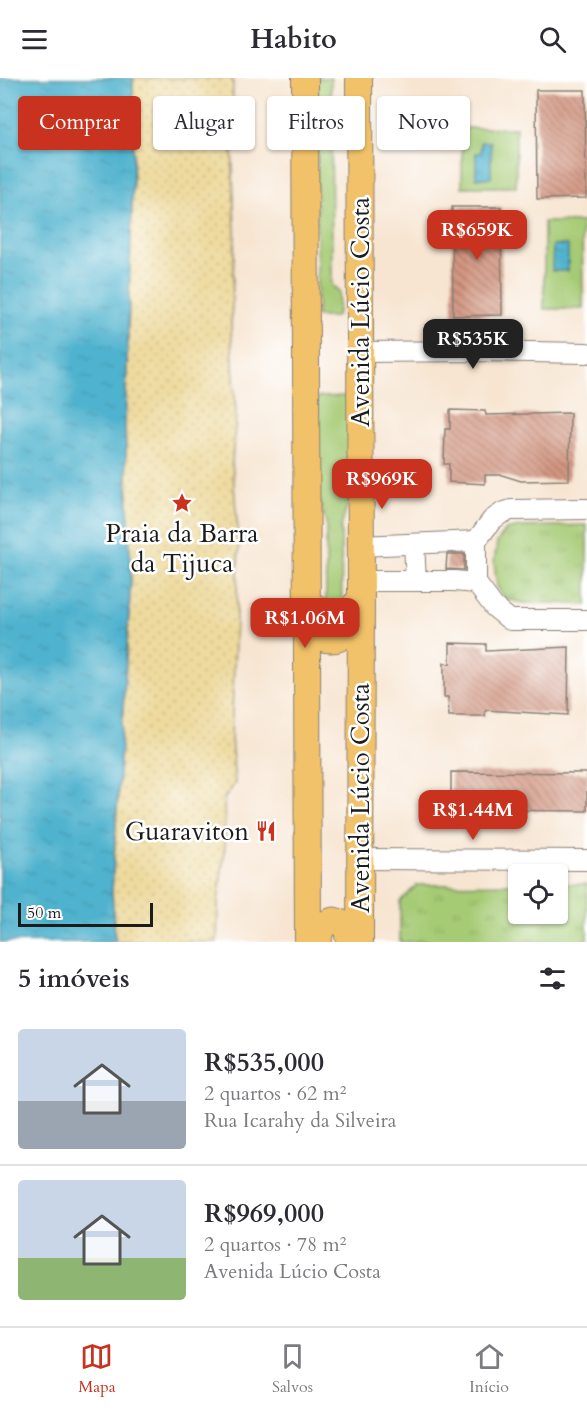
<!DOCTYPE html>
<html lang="pt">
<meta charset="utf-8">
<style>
:root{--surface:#fff;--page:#f7f7f7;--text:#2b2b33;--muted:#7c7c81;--line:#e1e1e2;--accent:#c8321e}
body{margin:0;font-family:Cardo,serif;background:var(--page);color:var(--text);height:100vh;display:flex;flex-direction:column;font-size:22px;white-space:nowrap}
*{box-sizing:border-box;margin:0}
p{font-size:20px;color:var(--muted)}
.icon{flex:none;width:33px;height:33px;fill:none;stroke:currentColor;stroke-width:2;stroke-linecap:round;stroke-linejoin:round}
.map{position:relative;height:864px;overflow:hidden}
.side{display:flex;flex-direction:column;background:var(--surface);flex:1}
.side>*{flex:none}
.hud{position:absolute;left:18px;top:18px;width:552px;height:54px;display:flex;gap:12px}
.tools{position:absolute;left:508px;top:786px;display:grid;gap:12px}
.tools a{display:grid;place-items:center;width:60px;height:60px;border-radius:6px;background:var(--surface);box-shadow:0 2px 4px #0004;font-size:30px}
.scale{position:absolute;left:18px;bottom:15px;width:135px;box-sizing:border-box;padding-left:6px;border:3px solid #1c1c1c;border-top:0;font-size:16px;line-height:21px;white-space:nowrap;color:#1c1c1c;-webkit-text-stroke:4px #fff;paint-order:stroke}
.price{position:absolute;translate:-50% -51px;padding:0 14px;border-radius:12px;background:var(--accent);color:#fff;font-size:20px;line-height:39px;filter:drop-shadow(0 2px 3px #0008)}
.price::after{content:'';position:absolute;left:50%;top:36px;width:18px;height:14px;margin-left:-9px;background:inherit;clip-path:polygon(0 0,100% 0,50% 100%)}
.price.selected{background:#222;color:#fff}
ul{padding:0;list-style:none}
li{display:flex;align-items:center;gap:18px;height:150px;padding:0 18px}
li+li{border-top:2px solid var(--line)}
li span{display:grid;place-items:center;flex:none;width:168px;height:120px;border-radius:6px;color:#555}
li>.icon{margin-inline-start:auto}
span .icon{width:72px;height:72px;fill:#fffc;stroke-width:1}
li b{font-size:26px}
h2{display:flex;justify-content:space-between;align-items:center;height:72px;padding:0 18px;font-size:26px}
.chip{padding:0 21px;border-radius:6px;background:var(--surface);box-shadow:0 2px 4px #0004;font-size:21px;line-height:54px}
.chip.selected{background:var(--accent);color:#fff}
header{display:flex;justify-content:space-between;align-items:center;height:78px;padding:0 18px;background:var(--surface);font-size:27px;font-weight:600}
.dock{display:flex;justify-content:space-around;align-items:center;height:84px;border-top:2px solid var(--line);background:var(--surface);font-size:16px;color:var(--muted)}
.dock a{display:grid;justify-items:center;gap:3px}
.dock .selected{color:var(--accent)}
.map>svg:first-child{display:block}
</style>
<header><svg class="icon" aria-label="menu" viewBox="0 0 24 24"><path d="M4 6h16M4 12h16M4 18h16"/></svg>Habito<svg class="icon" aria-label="search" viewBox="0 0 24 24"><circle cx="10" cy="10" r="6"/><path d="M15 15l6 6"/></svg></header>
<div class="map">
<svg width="587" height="864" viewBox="0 0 587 864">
<defs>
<pattern id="sand-dots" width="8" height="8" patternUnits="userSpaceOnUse" patternTransform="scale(1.5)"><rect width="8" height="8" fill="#eeda9e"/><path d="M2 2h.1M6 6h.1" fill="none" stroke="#ccba88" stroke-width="1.8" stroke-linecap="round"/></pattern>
<pattern id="park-tufts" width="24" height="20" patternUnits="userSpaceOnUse" patternTransform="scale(1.5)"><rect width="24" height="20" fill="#a6cb75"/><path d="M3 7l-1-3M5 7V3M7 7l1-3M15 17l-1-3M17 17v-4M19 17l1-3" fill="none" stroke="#8eae65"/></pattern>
<pattern id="water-ripples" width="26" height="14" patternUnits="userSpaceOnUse" patternTransform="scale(1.5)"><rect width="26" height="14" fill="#4fb2ce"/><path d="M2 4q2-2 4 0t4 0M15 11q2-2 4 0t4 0" fill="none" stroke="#4498b0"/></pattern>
<pattern id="building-back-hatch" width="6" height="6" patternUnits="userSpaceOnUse" patternTransform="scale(1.5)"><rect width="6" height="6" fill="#d39681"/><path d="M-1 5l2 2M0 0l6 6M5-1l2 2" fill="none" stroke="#aa7a69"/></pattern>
</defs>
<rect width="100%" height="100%" fill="#fff"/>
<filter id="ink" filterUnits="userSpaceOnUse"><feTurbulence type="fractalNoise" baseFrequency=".0167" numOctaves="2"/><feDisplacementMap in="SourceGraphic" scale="12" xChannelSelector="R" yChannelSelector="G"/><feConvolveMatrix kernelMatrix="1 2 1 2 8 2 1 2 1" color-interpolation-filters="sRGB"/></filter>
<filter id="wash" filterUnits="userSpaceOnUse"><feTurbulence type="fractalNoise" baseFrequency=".008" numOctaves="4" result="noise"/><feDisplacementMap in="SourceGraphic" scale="24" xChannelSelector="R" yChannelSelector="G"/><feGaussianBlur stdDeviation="1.35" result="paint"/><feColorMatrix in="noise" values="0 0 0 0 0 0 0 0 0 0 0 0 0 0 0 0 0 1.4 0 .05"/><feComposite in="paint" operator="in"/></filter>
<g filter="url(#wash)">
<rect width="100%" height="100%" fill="#f7e5d1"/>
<g fill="#a6cb75" stroke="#617448" stroke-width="1.5">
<polygon points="317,0 331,0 332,207 339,214 338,234 335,239 317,239"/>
<rect x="462" y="50" width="54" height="59"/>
<polygon points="544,144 582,144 583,231 544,231"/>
<polygon points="349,318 350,418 341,449 342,545 337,551 326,547 326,444 318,419 317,319"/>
</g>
<polygon fill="url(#sand-dots)" stroke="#857b5d" stroke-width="1.5" points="133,0 233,0 232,63 235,155 231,249 236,337 232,383 239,468 231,661 235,705 224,721 225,768 218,824 217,864 115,864 112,813 131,501 125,349 133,96"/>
<g fill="url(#park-tufts)" stroke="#617448" stroke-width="1.5">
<polygon points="587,447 587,527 554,525 524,525 506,521 497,509 494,484 497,464 506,452 521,449"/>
<polygon points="519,806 519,836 558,836 558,806 587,806 587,864 400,864 400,823 417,807"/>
</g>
<g fill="url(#water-ripples)" stroke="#366775" stroke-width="1.5">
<polygon points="0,0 133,0 133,96 125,349 131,501 112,813 115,864 0,864"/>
<polygon points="481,64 491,64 491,100 476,100 476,75 481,75"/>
<polygon points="553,167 568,167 568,193 552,193"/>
</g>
<g id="blocks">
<g fill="url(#building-back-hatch)">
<polygon points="536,12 585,12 586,120 537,121"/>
<polygon points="452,129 501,129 502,237 453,238"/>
<polygon points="450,332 485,333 486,337 570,335 569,402 521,403 502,397 485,397 485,406 449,404 449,386 444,386 445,351 450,351"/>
<polygon points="447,476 464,476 464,492 446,491"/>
<polygon points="450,565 486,566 486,573 569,569 568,637 486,632 485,638 449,638 448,619 444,619 444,585 450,586"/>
<polygon points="451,694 587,695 587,733 451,732"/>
</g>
</g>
</g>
<g filter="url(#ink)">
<use href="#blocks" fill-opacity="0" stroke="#8a8076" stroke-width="1.5"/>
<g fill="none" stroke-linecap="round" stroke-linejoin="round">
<g stroke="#8a8076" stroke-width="22">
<g id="minor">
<polyline points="359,274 480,273 587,275"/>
<polyline points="587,431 511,432 502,435 492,442 476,463 476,505 494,529 510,542 587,542"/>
<polyline points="414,466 416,503"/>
<polyline points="360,468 476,463"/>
<polyline points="361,503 454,503 476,505"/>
<polyline points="359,781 587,782"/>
</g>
</g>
<g stroke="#8a8076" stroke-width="28">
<g id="major">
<polyline points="305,0 308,864"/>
<polyline points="359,0 361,503 360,864"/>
<path d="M317,530l3,25 5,6c24,4 24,-15 30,-34"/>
<path d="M317,864l5,-16c12,-8 14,-7 25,2l2,14"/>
</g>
</g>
<use href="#minor" stroke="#fff" stroke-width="20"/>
<use href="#major" stroke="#f2c26a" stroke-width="26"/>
</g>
</g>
<defs>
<g id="sight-bare" transform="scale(1.62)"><path d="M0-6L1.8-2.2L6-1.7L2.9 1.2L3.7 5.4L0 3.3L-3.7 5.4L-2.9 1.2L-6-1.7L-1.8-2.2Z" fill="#c8321e" stroke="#fff" stroke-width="2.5" paint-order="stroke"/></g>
<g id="restaurant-bare" transform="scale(1.62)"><path d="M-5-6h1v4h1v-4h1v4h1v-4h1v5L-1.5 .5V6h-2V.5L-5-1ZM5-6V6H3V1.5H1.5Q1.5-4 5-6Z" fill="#c8321e" stroke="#fff" stroke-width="2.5" paint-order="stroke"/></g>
</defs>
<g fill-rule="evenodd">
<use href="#sight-bare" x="182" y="425"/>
<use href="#restaurant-bare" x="266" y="753"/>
</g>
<g text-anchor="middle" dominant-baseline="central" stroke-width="5" stroke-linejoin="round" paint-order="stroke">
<g font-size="26" fill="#1c1c1c" stroke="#fff">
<text transform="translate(360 234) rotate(-90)">Avenida Lúcio Costa</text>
<text transform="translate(360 720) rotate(-90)">Avenida Lúcio Costa</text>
</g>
<g font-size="26" fill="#1c1c1c" stroke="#fff">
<text x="182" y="455">Praia da Barra<tspan x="182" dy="30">da Tijuca</tspan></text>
<text x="249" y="753" text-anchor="end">Guaraviton</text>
</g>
</g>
</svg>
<div class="tools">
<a><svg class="icon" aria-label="locate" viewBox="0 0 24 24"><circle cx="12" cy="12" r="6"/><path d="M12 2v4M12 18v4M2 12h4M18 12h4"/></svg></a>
</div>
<div class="scale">50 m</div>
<b class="price" style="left:477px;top:183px">R$659K</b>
<b class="price selected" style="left:473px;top:292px">R$535K</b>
<b class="price" style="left:382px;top:432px">R$969K</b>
<b class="price" style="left:305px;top:571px">R$1.06M</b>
<b class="price" style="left:473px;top:763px">R$1.44M</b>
<div class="hud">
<a class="chip selected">Comprar</a>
<a class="chip">Alugar</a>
<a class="chip">Filtros</a>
<a class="chip">Novo</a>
</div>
</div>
<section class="side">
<h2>5 imóveis<svg class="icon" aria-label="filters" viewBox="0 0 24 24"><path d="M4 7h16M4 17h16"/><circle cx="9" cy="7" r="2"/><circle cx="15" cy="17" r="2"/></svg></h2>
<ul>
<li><span style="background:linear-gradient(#c9d6e8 60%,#9aa5b1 0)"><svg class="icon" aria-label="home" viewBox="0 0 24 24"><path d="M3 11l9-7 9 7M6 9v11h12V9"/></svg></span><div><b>R$535,000</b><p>2 quartos · 62 m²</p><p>Rua Icarahy da Silveira</p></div></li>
<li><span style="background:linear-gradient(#c9d6e8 65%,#8fb573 0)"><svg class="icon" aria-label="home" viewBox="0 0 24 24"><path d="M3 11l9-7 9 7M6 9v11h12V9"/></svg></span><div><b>R$969,000</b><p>2 quartos · 78 m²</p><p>Avenida Lúcio Costa</p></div></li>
</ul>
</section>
<nav class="dock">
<a class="selected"><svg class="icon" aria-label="map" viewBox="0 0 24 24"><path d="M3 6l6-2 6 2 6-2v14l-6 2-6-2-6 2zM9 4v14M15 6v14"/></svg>Mapa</a>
<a><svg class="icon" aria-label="saved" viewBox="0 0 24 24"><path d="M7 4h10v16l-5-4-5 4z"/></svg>Salvos</a>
<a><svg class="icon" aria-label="home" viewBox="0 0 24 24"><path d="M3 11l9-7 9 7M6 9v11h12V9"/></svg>Início</a>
</nav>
